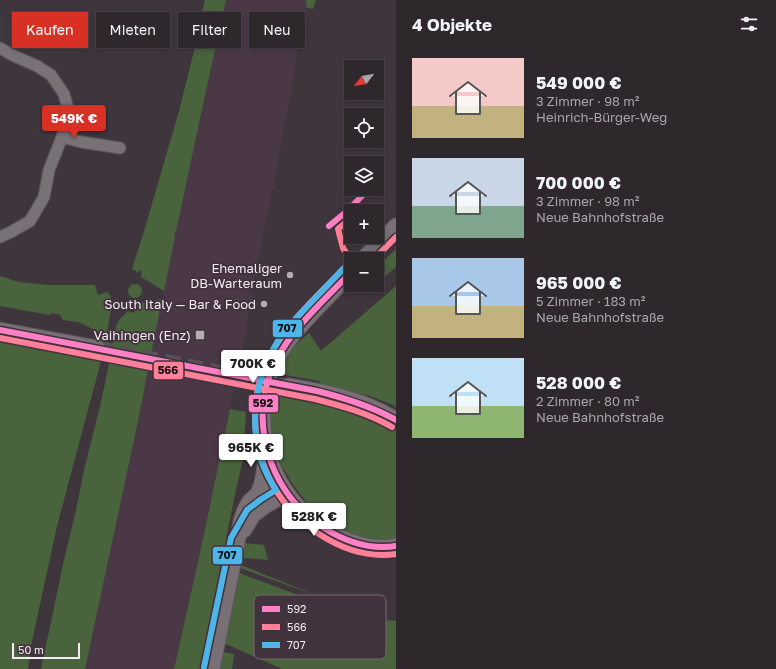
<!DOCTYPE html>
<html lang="de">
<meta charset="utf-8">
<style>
:root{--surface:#2e282d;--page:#363035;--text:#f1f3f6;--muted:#a7a6aa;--line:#494449;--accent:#d93025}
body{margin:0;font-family:"Golos Text",sans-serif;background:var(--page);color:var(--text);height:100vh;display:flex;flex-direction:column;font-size:15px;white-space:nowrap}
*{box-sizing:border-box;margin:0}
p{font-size:13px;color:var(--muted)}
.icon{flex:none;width:22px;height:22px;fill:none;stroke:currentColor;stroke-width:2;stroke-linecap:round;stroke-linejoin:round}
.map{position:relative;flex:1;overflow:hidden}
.sheet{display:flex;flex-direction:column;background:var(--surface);width:380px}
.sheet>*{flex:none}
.guide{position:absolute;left:12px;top:12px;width:324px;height:36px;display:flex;gap:8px}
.needle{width:26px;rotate:239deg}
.controls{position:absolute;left:344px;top:60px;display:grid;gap:8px}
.controls a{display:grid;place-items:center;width:40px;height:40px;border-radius:0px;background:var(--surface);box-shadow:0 2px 6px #0003,0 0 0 1px var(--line);font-size:20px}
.scale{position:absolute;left:12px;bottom:10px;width:68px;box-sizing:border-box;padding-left:4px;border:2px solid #f5ebf2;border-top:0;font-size:11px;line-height:14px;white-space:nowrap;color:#f5ebf2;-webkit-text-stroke:3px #41323d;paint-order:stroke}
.price{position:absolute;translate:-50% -34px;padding:0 9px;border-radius:4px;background:#fff;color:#222;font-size:13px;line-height:26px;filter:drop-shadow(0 1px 2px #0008)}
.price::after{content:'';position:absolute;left:50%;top:24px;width:12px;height:9px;margin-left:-6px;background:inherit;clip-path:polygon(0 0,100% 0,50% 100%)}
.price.current{background:var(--accent);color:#fff}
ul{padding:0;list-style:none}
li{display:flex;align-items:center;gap:12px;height:100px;padding:0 16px}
li span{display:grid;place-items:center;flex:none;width:112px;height:80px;border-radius:0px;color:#555}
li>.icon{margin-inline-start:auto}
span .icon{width:48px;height:48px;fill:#fffc;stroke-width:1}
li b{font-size:17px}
h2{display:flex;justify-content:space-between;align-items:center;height:48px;padding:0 16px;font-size:17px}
.chip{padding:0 14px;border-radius:0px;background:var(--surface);box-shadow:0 2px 6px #0003,0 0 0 1px var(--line);font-size:14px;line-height:36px}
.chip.current{background:var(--accent);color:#fff}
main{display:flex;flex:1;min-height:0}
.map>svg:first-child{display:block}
</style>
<main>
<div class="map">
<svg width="396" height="669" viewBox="0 0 396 669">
<rect width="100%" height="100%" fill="#3e363c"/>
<polygon fill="#4b3846" points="226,0 306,0 307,4 307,6 305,7 291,90 292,92 292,95 290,96 274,182 275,183 274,189 272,190 258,260 259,262 258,266 257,267 252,292 253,294 246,324 247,325 203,539 174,669 85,669 138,421 162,299 163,298 164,292 164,291 174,236 174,234 176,232 198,125 199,123"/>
<g fill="#49633d">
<polygon points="205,0 226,0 199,123 198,125 198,128 176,232 174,234 175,236 164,291 141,277 142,271 139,270 139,273 132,269 145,228 179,111 194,51"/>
<polygon points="306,0 316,0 313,9 305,7 307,6"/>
<polygon points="396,249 396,267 377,283 377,267"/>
<polygon points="0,276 19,282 48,285 95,285 98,295 107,292 111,297 112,304 105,346 57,526 31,646 28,669 0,669 0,335 75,349 78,356 91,354 99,344 99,332 78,322 63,320 61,317 61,315 52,313 49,315 0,306"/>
<circle cx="135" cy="291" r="7"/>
<path d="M396,286v121l-3,-2 -23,-9 -50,-12v-3l-40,-7c3,-19 15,-29 29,-41l12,18z"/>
<polygon points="162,299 138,421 85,669 41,669 64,560 76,510 84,470 101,402 111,354 116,326 119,320 128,311 134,313 135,305 140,306 141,303"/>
<polygon points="275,382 293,398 343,405 386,422 396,429 396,541 389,542 352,536 324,520 311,508 294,486 280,463 271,439 269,405"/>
<polygon points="230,409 246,412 243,459 235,494 200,669 174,669 203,539"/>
<path d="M278,503l5,2c-19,4 -35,19 -39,38l20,2 4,15 -24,-2 -3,7 81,33 -82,-30 -3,-4c3,-22 9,-44 29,-56 3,-2 8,-3 12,-5z"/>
<polygon points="239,573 357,617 396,621 396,669 282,669 235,648 221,642 236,575"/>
<polygon points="223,652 234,654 232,669 216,669"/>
</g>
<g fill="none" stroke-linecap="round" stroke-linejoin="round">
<polyline stroke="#595157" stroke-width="15" stroke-dasharray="15 8" stroke-linecap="butt" points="97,348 288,386"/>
<g stroke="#5b5458" stroke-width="13">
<g id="street">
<polyline points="0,48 12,55 37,66 51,75 64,94 68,109 66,122 62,137 49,170 44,197 30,221 11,232 0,237"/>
<polyline points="62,137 81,142 120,148"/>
</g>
</g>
<g stroke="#5b5458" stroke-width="17">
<g id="secondary">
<polyline points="363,259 396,226"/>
<path d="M351,272c-11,12 -22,24 -34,36 -19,20 -37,39 -47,66 -16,42 -5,94 24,128 10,12 23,21 35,29 20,12 44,20 67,15"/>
<polyline points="0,330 97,348"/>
<path d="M288,386c36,6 76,13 108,34"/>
<path d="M258,494c6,-14 7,-27 8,-42"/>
<polyline points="244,530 253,515 265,506 287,493"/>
<path d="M212,669c8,-38 15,-76 23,-115 4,-17 4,-38 15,-53 8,-9 21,-12 32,-16"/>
</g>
</g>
<use href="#street" stroke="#787276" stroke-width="11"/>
<use href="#secondary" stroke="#797076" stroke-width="15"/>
<g stroke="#41323d" stroke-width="9">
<g id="bus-1">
<polyline points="329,226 346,212 369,189"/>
<path d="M351,272c-28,30 -67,63 -81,102 -16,43 -5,93 24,128 9,10 19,18 30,26 22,14 46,22 72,18"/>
<path d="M0,330l317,61c28,7 54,15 79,29"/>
</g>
</g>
<g stroke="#41323d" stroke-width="9">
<g id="bus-2">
<polyline points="351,218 338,229 343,248 351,260"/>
<polyline points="374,259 396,237"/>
<path d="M345,267c-29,31 -67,63 -82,104 -17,46 -6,100 26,137 8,10 19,18 30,26 23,15 49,24 77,20"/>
<path d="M0,338l315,61c27,7 53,14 77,28"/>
</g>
</g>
<g stroke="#41323d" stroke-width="9">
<path id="bus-3" d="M204,667l27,-129 16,-28 13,-10 16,-10c-6,-9 -11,-19 -15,-30 -12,-39 -5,-85 17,-119 6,-10 15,-19 23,-28 15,-16 30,-31 44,-46"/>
</g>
<use href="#bus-1" stroke="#ff80c5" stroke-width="6"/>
<use href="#bus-2" stroke="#ff8098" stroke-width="6"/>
<use href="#bus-3" stroke="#4db5e8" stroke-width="6"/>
</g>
<g fill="#b5acb2" stroke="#41323d" stroke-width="1.5">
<circle cx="290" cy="275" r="4"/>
<circle cx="264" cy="304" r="4"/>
<rect x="195" y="330" width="10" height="10" rx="2"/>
</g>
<g text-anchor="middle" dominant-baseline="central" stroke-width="3.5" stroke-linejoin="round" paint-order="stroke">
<g font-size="13" fill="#f5ebf2" stroke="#41323d" text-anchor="end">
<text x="282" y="268">Ehemaliger<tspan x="282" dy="15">DB-Warteraum</tspan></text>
<text x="256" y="304">South Italy — Bar &amp; Food</text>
<text x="191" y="335">Vaihingen (Enz)</text>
</g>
</g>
<rect x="254" y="595" width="132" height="64" rx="6" fill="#41323d" stroke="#776a73" stroke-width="1"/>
<rect x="262" y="606" width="18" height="6" fill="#ff80c5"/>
<rect x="262" y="624" width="18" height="6" fill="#ff8098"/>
<rect x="262" y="642" width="18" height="6" fill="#4db5e8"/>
<g font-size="11" fill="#f5ebf2">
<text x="287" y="613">592</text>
<text x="287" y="631">566</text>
<text x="287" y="649">707</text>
</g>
<g stroke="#41323d" stroke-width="1.5">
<rect x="272" y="319" width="31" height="19" rx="4" fill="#4db5e8"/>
<rect x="153" y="361" width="31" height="19" rx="4" fill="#ff8098"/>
<rect x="248" y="394" width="31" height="19" rx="4" fill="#ff80c5"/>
<rect x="212" y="546" width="31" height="19" rx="4" fill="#4db5e8"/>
</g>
<g font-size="11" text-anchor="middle" font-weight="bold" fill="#111">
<text x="287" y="332">707</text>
<text x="168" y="374">566</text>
<text x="263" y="407">592</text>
<text x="227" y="559">707</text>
</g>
</svg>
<div class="controls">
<a><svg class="needle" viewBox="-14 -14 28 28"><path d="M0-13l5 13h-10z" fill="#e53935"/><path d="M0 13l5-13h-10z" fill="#a7a6aa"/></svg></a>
<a><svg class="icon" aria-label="locate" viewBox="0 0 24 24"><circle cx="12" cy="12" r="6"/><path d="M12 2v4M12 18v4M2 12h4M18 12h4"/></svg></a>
<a><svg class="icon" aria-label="layers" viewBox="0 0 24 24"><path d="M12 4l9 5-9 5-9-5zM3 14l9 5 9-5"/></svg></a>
<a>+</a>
<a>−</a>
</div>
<div class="scale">50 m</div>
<b class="price current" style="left:74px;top:139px">549K €</b>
<b class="price" style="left:253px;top:384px">700K €</b>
<b class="price" style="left:251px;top:468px">965K €</b>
<b class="price" style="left:314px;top:537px">528K €</b>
<div class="guide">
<a class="chip current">Kaufen</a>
<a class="chip">Mieten</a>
<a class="chip">Filter</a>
<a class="chip">Neu</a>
</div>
</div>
<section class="sheet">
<h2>4 Objekte<svg class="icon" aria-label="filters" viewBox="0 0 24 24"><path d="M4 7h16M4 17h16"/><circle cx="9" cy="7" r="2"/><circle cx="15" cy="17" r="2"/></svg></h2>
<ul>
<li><span style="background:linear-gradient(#f6c9c9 60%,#c2b280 0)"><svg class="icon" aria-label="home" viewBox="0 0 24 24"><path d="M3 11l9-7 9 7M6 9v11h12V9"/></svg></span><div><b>549 000 €</b><p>3 Zimmer · 98 m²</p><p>Heinrich-Bürger-Weg</p></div></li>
<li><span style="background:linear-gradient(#c9d6e8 60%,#7fa58c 0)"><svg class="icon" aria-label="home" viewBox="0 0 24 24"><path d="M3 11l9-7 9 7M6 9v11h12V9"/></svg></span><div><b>700 000 €</b><p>3 Zimmer · 98 m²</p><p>Neue Bahnhofstraße</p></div></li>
<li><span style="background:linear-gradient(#a9c7e8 60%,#c2b280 0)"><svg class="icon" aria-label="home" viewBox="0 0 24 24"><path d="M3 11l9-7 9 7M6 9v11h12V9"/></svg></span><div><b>965 000 €</b><p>5 Zimmer · 183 m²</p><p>Neue Bahnhofstraße</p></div></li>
<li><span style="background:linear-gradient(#bfe0f5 60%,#8fb573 0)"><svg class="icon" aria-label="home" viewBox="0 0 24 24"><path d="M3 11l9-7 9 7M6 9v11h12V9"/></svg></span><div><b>528 000 €</b><p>2 Zimmer · 80 m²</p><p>Neue Bahnhofstraße</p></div></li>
</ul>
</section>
</main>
